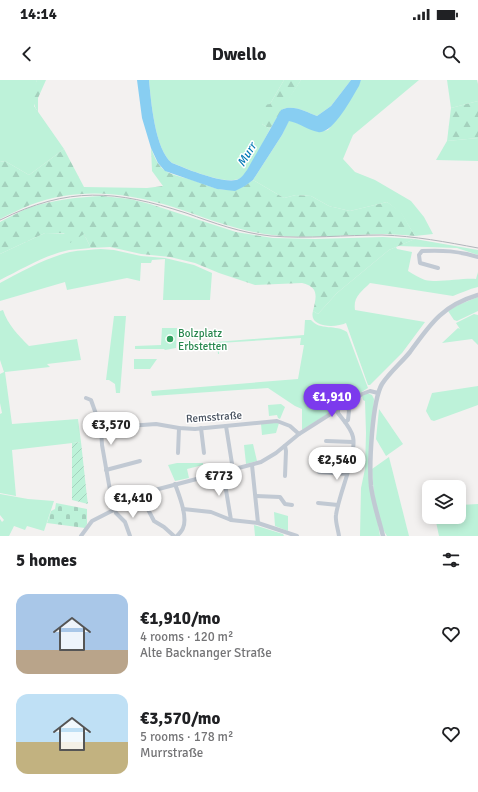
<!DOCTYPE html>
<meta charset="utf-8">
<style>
:root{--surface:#fff;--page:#f2f2f2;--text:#202124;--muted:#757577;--accent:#7c3aed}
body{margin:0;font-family:Signika,sans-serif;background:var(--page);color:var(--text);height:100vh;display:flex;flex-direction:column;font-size:15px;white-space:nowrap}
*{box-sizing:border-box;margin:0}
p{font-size:13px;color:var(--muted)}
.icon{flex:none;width:22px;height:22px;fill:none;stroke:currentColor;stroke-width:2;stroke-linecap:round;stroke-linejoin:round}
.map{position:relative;height:456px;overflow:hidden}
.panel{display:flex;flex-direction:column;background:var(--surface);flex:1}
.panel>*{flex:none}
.fabs{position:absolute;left:422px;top:400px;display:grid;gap:8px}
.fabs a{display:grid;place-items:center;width:44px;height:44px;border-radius:8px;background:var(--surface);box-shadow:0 2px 10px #0003;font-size:20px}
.price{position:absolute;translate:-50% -34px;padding:0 9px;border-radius:14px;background:#fff;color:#222;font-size:13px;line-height:26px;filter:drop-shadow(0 1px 2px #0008)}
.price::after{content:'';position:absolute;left:50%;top:24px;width:12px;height:9px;margin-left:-6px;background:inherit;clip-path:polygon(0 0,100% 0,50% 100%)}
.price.active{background:var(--accent);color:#fff}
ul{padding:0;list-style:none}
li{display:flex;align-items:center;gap:12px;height:100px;padding:0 16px}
li span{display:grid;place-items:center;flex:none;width:112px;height:80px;border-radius:12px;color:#555}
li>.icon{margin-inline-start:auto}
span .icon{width:48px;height:48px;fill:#fffc;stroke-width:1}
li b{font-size:17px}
h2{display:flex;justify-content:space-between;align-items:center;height:48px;padding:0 16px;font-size:17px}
.status{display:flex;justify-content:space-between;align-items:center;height:28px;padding:0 20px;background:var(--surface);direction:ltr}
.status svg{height:11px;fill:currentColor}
header{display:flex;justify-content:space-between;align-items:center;height:52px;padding:0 16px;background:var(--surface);font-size:18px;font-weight:800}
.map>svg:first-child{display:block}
</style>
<div class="status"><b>14:14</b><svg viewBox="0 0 49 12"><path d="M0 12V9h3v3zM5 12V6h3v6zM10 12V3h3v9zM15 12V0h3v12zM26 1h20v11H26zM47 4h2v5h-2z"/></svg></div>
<header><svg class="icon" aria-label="back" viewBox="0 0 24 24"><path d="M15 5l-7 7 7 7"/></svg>Dwello<svg class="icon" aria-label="search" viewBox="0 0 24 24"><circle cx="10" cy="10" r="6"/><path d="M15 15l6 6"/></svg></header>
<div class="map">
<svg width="478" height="456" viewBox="0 0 478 456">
<defs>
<pattern id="forest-firs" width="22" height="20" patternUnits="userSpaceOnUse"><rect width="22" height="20" fill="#bdf2d9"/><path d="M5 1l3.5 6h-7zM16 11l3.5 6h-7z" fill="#a4d1bd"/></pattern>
<pattern id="cemetery-stones" width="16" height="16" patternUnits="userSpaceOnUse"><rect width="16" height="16" fill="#bdf2d9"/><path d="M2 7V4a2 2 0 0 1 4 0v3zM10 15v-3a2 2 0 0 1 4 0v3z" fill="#a4d1bd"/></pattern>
<pattern id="garden-furrows" width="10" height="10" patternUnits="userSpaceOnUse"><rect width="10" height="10" fill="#bdf2d9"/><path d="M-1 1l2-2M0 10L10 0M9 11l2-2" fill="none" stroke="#a4d1bd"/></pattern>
</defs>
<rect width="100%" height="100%" fill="#f3f1f0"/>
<g fill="#bdf2d9">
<polygon points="0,0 37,0 36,3 34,26 64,69 29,95 5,81 0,82"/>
<path d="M149,0h135l-14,24 -8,20 8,5c-6,11 -20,41 -28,48 -13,11 -56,-9 -70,-14 -17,-13 -21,-62 -23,-83z"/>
<path d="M301,0h50l-20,26 -14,10c-11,-4 -24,-12 -36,-6z"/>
<polygon points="361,0 419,0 353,55 343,79 355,92 375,100 411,121 424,137 433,154 415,156 401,133 387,122 350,131 329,126 311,116 296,115 284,118 253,100 282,55 289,40 319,52 328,50 337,39 358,6"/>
<polygon points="447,0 477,0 478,4 478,21 451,28"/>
<polygon points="478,58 478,81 436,80 447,61"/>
<path d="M45,153l39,1 7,14c-7,1 -14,1 -22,2 -24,5 -47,19 -69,30v-26z"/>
<polygon points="415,159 478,170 478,175 457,168 398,166"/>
<path d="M396,167l1,2 15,3 -4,19c5,3 12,7 17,9 14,3 36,-2 51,-1l2,-7v15c-9,2 -17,6 -25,9l-83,-13c-9,9 -17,14 -15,27l70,12 -23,31 -32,32h-2l-22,-62c-10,5 -38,5 -33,-12l5,3 19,-21 52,-43z"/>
<path d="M101,169l13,1 27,6 24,2 29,7 18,8 -2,27h-47l2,-41 -13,1 -1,3h-10l-1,18 -13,-3 -60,12 -2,-8 -65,19v-18c20,-11 48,-26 70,-31 10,-2 21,-2 31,-3z"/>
<polygon points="478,217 478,231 457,241 454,240 448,231 458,225"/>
<path d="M3,230c5,15 15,25 26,36l48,-7 4,21 -34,4 3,3 -45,5 7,52 66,-5 3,23 -69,8 4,46 -16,-3v-79l2,-1 -2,-10v-29l4,-2 -4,-12v-49z"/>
<polygon points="474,234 478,235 478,265 472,259 442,263 458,248 460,249 456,243"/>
<polygon points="114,236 126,236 120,313 116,313 115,304 109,300 106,300"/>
<path d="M305,240h6c9,11 25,4 36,12l21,56 -24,15 -1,-2 -4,3 1,2 -38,24v-21l-7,-3 -27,-18 -116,8 -1,-5 147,-12 6,-34h-4l1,-7 -82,5v11h-1l-1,-10 -2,-1v-1l89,-7z"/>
<polygon points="162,248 177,248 176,268 165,270 164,269 135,269 135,266 161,265"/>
<polygon points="134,279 157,279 150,289 134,289"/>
<polygon points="478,306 478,325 434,341 431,340 426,331 432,313"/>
<polygon points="367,313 372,315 374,319 369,390 380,456 360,456 361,408 365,389 366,353 365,321 363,320 362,316"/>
<polygon points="281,324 285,327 280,339 278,338 277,335 269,336 268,325"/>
<polygon points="379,329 403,364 386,376 376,359"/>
<polygon points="273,342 279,343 276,353 262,355 261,344"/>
<polygon points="253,364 257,381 246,384 244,365"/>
<path d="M389,377l20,79h-22c-11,-16 -14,-48 -15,-67z"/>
<polygon points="177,383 203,383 203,385 187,389 189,398 175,401 168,385"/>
<polygon points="0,414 28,419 54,421 44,451 27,446 25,450 14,446 9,456 0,456 0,439 2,442 4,440 0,435"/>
<polygon points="459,424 460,425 478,424 478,456 439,456 435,437 459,437"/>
<polygon points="274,432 288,436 288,451 275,446"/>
<polygon points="254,445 283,454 284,456 255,456"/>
</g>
<g fill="url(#forest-firs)">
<path d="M37,0h9l-8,18v14c-7,-10 -6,-21 -1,-32z"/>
<polygon points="284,0 301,0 270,49 262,44 264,25 270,24"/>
<polygon points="478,21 478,58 447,61 451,28"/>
<path d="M151,68c3,8 7,19 15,23 7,5 18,6 26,9 24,8 38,18 61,0l31,18 12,-3 15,1 18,10 21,5 37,-9 14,10 14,24c-11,-1 -22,-2 -33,-2 -37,1 -74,5 -110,1 -34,-4 -66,-17 -99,-28 -48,-15 -95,-20 -143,-2 -10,4 -20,9 -30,14v-57l5,-1 24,14 35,-26 20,38 63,1 16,-2 -11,-15z"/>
<path d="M102,116l28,3 20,5 86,28 37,6 42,1 68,-2 32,2 -26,11 -52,43 -19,21 -5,-3c3,-13 7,-24 -11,-28l-47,2 -36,-12 -24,-10 -25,-6 -29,-3 -31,-7 -19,1 -7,-14 -14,9 -6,-10h-19l-45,21v-32c10,-5 20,-11 31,-15 23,-7 47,-10 71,-11z"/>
</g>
<polygon fill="url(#cemetery-stones)" points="56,423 87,429 87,444 85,448 47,443 51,431 55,429"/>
<polygon fill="url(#garden-furrows)" points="81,362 87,417 88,424 72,420 72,363"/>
<path fill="#88cef2" d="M137,0h12c2,21 6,70 23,83 15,6 48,20 64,17 5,-1 8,-6 11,-10l34,-60c12,-6 25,2 36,6l14,-10 20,-26h10l-2,6c-7,11 -26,49 -41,46 -10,-2 -19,-9 -29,-11l-7,14 -29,45 -8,6 -10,5 -18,-2 -52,-18 -7,-8 -7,-15 -9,-30z"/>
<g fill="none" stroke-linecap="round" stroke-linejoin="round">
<g stroke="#c1c9d3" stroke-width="4">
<path d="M438,188l-18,-5 -1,-8 3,-4c21,-1 36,0 56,6"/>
<polyline points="86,318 91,320 101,348 102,365 111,416 116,433 125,442 130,456"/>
<path d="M338,330v3c5,7 13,15 15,24 4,19 -14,56 -17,78 -1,6 2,14 3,21"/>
<polyline points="345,342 348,340 349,331 347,324"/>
<polyline points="226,346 233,390"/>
<polyline points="101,348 156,344 179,348 195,349 277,341 290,346 299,354"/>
<polyline points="201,348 204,373"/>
<polyline points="326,361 353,362"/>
<polyline points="285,366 286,371 285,396"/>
<polyline points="178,373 179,348"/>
<polyline points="252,385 258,443"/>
<polyline points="106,390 140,381"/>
<polyline points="223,392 231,440"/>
<polyline points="319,392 347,394"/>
<path d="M175,404c4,11 13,33 8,44 -1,3 -4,6 -6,8"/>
<polyline points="141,416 154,441 164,447 174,456"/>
<polyline points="256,416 280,417 285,424 292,425"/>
<polyline points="318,423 338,425"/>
<polyline points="183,429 211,432 231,440 258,443 297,456"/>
<polyline points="81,456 92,441 151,411 261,382 276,373 299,354 362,314 370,311 378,313"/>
</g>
<path stroke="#c1c9d3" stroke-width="4.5" d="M383,456c-4,-17 -10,-33 -12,-50 -2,-21 1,-85 11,-102 8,-12 19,-21 28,-32 21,-29 32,-46 68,-57"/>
<path stroke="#b2b5bb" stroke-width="1" d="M0,140c69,-34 115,-30 186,-7 28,10 55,20 85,23 37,3 74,-1 111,-1 33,1 64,7 96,13"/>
</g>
<circle fill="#2e9e5b" stroke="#fff" stroke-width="1.5" cx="170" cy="259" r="4"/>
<g text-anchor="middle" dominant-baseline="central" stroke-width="3" stroke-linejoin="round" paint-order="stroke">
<g font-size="11" fill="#27864d" stroke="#fff" text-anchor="start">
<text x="178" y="253">Bolzplatz<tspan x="178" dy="13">Erbstetten</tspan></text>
</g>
<g font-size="11" fill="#47515f" stroke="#fff">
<text transform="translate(214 337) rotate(-4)">Remsstraße</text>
</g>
<g font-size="12" font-style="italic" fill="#0479b6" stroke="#fff">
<text transform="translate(247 75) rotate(-59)">Murr</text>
</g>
</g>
</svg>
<div class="fabs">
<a><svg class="icon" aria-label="layers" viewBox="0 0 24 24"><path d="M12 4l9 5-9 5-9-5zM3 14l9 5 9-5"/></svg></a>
</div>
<b class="price active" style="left:332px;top:338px">€1,910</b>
<b class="price" style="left:111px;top:366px">€3,570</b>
<b class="price" style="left:337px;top:401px">€2,540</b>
<b class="price" style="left:219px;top:417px">€773</b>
<b class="price" style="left:133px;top:439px">€1,410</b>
</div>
<section class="panel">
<h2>5 homes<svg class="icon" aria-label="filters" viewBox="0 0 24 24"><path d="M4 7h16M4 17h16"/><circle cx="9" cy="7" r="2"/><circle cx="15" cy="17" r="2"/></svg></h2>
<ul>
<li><span style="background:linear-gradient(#a9c7e8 70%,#b9a48a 0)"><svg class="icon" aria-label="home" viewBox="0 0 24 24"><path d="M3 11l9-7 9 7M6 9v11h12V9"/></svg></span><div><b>€1,910/mo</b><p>4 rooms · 120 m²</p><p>Alte Backnanger Straße</p></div><svg class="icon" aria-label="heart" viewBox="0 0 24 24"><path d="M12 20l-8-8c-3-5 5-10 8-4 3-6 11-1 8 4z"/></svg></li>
<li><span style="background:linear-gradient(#bfe0f5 60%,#c2b280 0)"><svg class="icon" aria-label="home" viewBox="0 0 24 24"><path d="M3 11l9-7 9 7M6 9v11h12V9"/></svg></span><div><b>€3,570/mo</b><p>5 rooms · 178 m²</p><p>Murrstraße</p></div><svg class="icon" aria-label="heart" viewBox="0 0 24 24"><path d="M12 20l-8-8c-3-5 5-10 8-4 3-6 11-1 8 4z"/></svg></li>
</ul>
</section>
